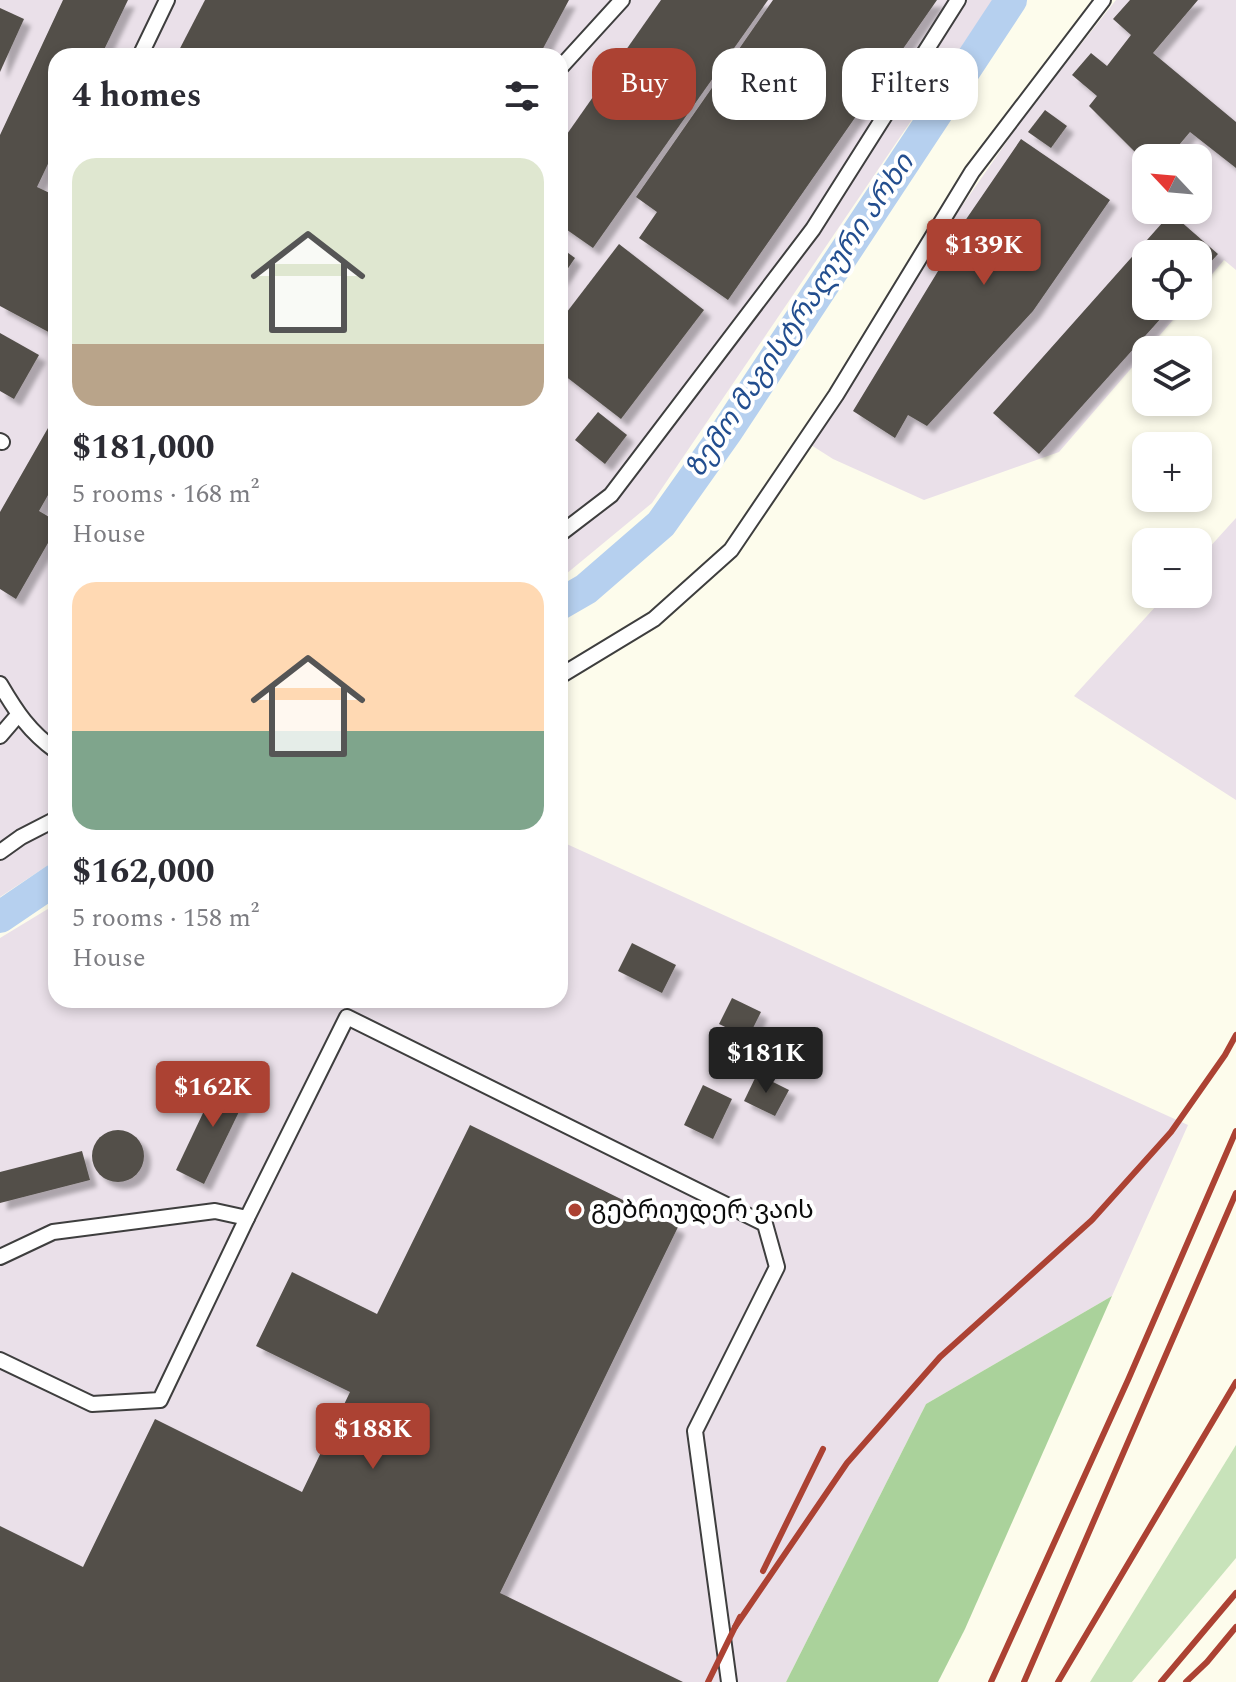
<!DOCTYPE html>
<meta charset="utf-8">
<style>
:root{--surface:#fff;--page:#f7f7f7;--text:#2b2b33;--muted:#7c7c81;--accent:#ac4233}
body{margin:0;font-family:Spectral,"Noto Sans Georgian",serif;background:var(--page);color:var(--text);height:100vh;display:flex;flex-direction:column;font-size:30px;white-space:nowrap}
*{box-sizing:border-box;margin:0}
p{font-size:26px;color:var(--muted)}
.icon{flex:none;width:44px;height:44px;fill:none;stroke:currentColor;stroke-width:2;stroke-linecap:round;stroke-linejoin:round}
.map{position:relative;flex:1;overflow:hidden}
.drawer{position:absolute;left:48px;top:48px;width:520px;height:960px;display:flex;flex-direction:column;background:var(--surface);border-radius:24px;box-shadow:0 4px 12px #0003}
.drawer>*{flex:none}
.top-card{position:absolute;left:592px;top:48px;width:524px;height:72px;display:flex;gap:16px}
.needle{width:52px;rotate:296deg}
.buttons{position:absolute;left:1132px;top:144px;display:grid;gap:16px}
.buttons a{display:grid;place-items:center;width:80px;height:80px;border-radius:16px;background:var(--surface);box-shadow:0 4px 12px #0003;font-size:40px}
.price{position:absolute;translate:-50% -68px;padding:0 18px;border-radius:8px;background:var(--accent);color:#fff;font-size:26px;line-height:52px;filter:drop-shadow(0 2px 4px #0008)}
.price::after{content:'';position:absolute;left:50%;top:48px;width:24px;height:18px;margin-left:-12px;background:inherit;clip-path:polygon(0 0,100% 0,50% 100%)}
.price.selected{background:#222;color:#fff}
ul{padding:0;list-style:none}
li{display:grid;align-content:center;gap:16px;height:424px;padding:0 24px}
li span{display:grid;place-items:center;height:248px;border-radius:24px;color:#555}
li>.icon{margin-inline-start:auto}
span .icon{width:144px;height:144px;fill:#fffc;stroke-width:1}
li b{font-size:34px}
h2{display:flex;justify-content:space-between;align-items:center;height:96px;padding:0 24px;font-size:34px}
.tag{padding:0 28px;border-radius:24px;background:var(--surface);box-shadow:0 4px 12px #0003;font-size:28px;line-height:72px}
.tag.selected{background:var(--accent);color:#fff}
.map>svg:first-child{display:block}
</style>
<div class="map">
<svg width="1236" height="1682" viewBox="0 0 1236 1682">
<defs>
<filter id="shadow"><feDropShadow dx="7" dy="7" stdDeviation="2" flood-color="#0004"/></filter>
</defs>
<rect width="100%" height="100%" fill="#fdfcec"/>
<g fill="#eae0e9" fill-rule="evenodd">
<polygon points="0,0 993,0 652,503 560,579 560,56 56,56 56,860 0,897"/>
<path d="M1116,0h120v270l-12,-10 -26,31v-37h-52v52h39l-126,146 -135,48 -91,-41 -22,-14 137,-219 80,-115zM1146,158h52v52h-52z"/>
<polygon points="1236,518 1236,800 1074,696 1167,594 1198,594 1198,560"/>
<polygon points="560,841 1188,1125 1112,1296 926,1404 786,1682 0,1682 0,938 56,904 56,1000 560,1000"/>
</g>
<polygon fill="#c8e3ba" points="1236,1445 1236,1558 1132,1682 1090,1682"/>
<polygon fill="#aad29b" points="1112,1296 965,1629 938,1682 786,1682 926,1404"/>
<g fill="none" stroke-linecap="round" stroke-linejoin="round">
<g stroke="#b6d0ef" stroke-width="32">
<polyline points="560,604 586,589 661,524 727,431 1011,0"/>
<polyline points="0,917 56,879"/>
</g>
</g>
<g fill="#534f49" filter="url(#shadow)">
<polygon points="63,0 128,0 101,56 56,56 56,147 37,187 56,196 56,336 0,306 0,135"/>
<polygon points="205,0 569,0 539,56 176,56"/>
<polygon points="661,0 768,0 593,248 560,225 560,144"/>
<polygon points="773,0 937,0 728,300 639,238 657,212 636,197"/>
<polygon points="1130,0 1198,0 1153,53 1236,122 1236,168 1190,132 1168,158 1146,158 1146,163 1089,106 1097,96 1072,75 1091,53 1107,66 1131,35 1113,19"/>
<polygon points="0,8 24,19 0,72"/>
<polygon points="1045,110 1067,126 1051,148 1028,132"/>
<polygon points="1021,139 1110,200 1033,311 927,426 908,415 895,438 853,411 949,253 958,231"/>
<polygon points="1171,213 1218,254 1198,276 1198,254 1146,254 1146,306 1172,306 1039,454 993,413"/>
<polygon points="619,244 704,310 621,419 560,372 560,321"/>
<polygon points="560,247 575,258 560,280"/>
<polygon points="0,333 39,355 14,399 0,391"/>
<polygon points="598,412 627,435 605,464 575,440"/>
<polygon points="56,414 56,481 39,511 56,521 56,529 16,599 0,589 0,512"/>
<polygon points="632,943 676,965 662,993 618,971"/>
<polygon points="732,998 761,1012 748,1038 719,1024"/>
<polygon points="757,1074 789,1090 775,1116 744,1101"/>
<polygon points="221,1075 250,1089 204,1184 176,1170"/>
<polygon points="703,1085 732,1099 713,1139 684,1125"/>
<polygon points="470,1125 678,1227 500,1593 683,1682 0,1682 0,1526 83,1567 155,1419 302,1492 350,1392 256,1346 292,1272 377,1314"/>
<circle cx="118" cy="1156" r="26"/>
<polygon points="82,1151 90,1180 0,1203 0,1172"/>
</g>
<g fill="none" stroke-linecap="round" stroke-linejoin="round">
<g stroke="#3e3e3e" stroke-width="18">
<g id="service">
<polyline points="140,56 167,0"/>
<polyline points="560,68 622,0"/>
<polyline points="0,441 2,442"/>
<polyline points="560,534 611,495 813,229 958,0"/>
<polyline points="560,676 654,619 731,550 836,395 972,172 1103,0"/>
<path d="M0,684c17,29 29,47 56,67"/>
<polyline points="0,736 18,715"/>
<polyline points="0,852 21,837 56,819"/>
<polyline points="0,1257 53,1232 215,1211 247,1218 347,1017 765,1224 777,1267 695,1431 729,1682"/>
<polyline points="0,1360 92,1404 160,1400 247,1218"/>
</g>
</g>
<use href="#service" stroke="#fff" stroke-width="14"/>
<g stroke="#ac4233" stroke-width="6">
<polyline points="763,1571 823,1449"/>
<polyline points="735,1627 847,1463 940,1357 1092,1220 1171,1132 1225,1055 1236,1035"/>
<polyline points="708,1682 740,1617"/>
<polyline points="991,1682 1128,1380 1236,1131"/>
<polyline points="1024,1682 1236,1193"/>
<polyline points="1058,1682 1236,1382"/>
<polyline points="1161,1682 1236,1593"/>
<polyline points="1186,1682 1207,1662 1236,1627"/>
</g>
</g>
<circle fill="#ac4233" stroke="#fff" stroke-width="3" cx="575" cy="1210" r="8"/>
<g text-anchor="middle" dominant-baseline="central" stroke-width="8" stroke-linejoin="round" paint-order="stroke">
<g font-size="26" fill="#0b0b0b" stroke="#fff" text-anchor="start">
<text x="591" y="1210">გებრიუდერ ვაის</text>
</g>
<g font-size="28" font-style="italic" fill="#234e8f" stroke="#fff">
<text transform="translate(800 316) rotate(-56)">ზემო მაგისტრალური არხი</text>
</g>
</g>
</svg>
<div class="buttons">
<a><svg class="needle" viewBox="-14 -14 28 28"><path d="M0-13l5 13h-10z" fill="#e53935"/><path d="M0 13l5-13h-10z" fill="#7c7c81"/></svg></a>
<a><svg class="icon" aria-label="locate" viewBox="0 0 24 24"><circle cx="12" cy="12" r="6"/><path d="M12 2v4M12 18v4M2 12h4M18 12h4"/></svg></a>
<a><svg class="icon" aria-label="layers" viewBox="0 0 24 24"><path d="M12 4l9 5-9 5-9-5zM3 14l9 5 9-5"/></svg></a>
<a>+</a>
<a>−</a>
</div>
<b class="price" style="left:984px;top:287px">$139K</b>
<b class="price selected" style="left:766px;top:1095px">$181K</b>
<b class="price" style="left:213px;top:1129px">$162K</b>
<b class="price" style="left:373px;top:1471px">$188K</b>
<div class="top-card">
<a class="tag selected">Buy</a>
<a class="tag">Rent</a>
<a class="tag">Filters</a>
</div>
<section class="drawer">
<h2>4 homes<svg class="icon" aria-label="filters" viewBox="0 0 24 24"><path d="M4 7h16M4 17h16"/><circle cx="9" cy="7" r="2"/><circle cx="15" cy="17" r="2"/></svg></h2>
<ul>
<li><span style="background:linear-gradient(#dfe7d0 75%,#b9a48a 0)"><svg class="icon" aria-label="home" viewBox="0 0 24 24"><path d="M3 11l9-7 9 7M6 9v11h12V9"/></svg></span><div><b>$181,000</b><p>5 rooms · 168 m²</p><p>House</p></div></li>
<li><span style="background:linear-gradient(#ffd9b3 60%,#7fa58c 0)"><svg class="icon" aria-label="home" viewBox="0 0 24 24"><path d="M3 11l9-7 9 7M6 9v11h12V9"/></svg></span><div><b>$162,000</b><p>5 rooms · 158 m²</p><p>House</p></div></li>
</ul>
</section>
</div>
